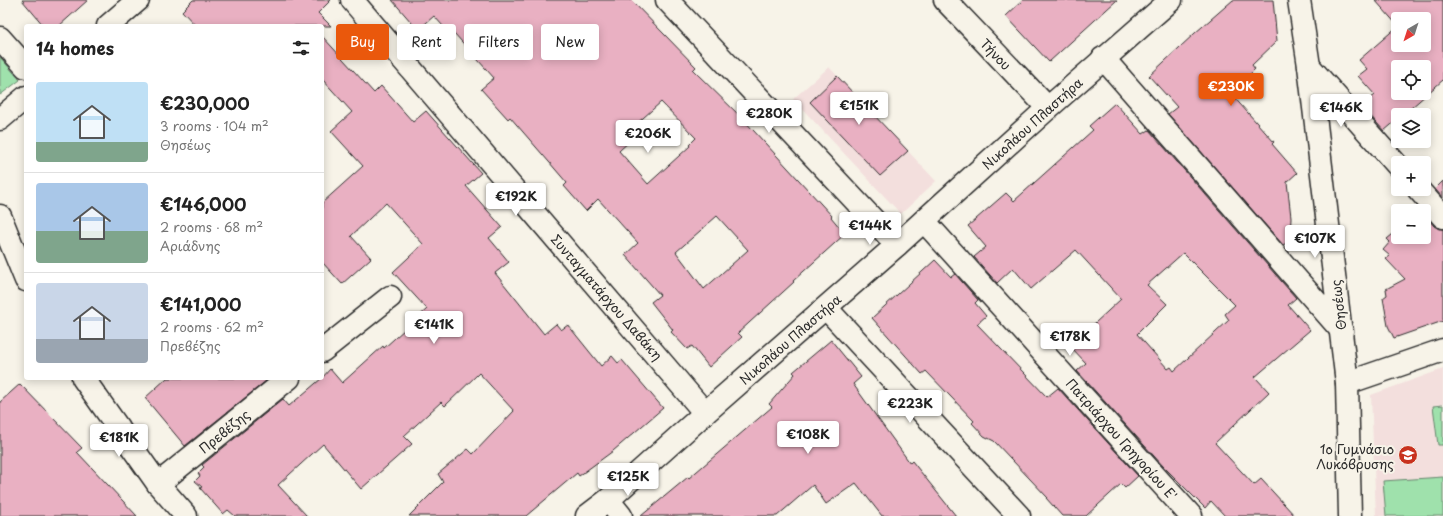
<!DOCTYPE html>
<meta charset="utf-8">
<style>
:root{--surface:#fff;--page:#f2f2f2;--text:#222;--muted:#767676;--line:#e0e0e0;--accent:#ea580c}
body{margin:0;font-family:"Playpen Sans",sans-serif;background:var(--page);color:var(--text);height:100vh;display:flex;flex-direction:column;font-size:15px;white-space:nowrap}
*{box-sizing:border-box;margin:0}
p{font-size:13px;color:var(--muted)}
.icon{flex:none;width:22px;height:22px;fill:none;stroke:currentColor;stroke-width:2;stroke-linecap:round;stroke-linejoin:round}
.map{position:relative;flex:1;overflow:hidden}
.drawer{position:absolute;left:24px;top:24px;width:300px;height:356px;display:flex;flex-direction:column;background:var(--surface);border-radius:4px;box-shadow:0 2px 10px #0003}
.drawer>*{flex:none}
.top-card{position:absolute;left:336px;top:24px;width:380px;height:36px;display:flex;gap:8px}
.needle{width:26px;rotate:219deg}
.controls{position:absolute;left:1391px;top:12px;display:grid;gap:8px}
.controls a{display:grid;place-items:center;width:40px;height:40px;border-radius:4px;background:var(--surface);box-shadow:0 2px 10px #0003;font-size:20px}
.price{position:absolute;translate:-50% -34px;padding:0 9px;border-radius:4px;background:#fff;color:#222;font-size:13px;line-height:26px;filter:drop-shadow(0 1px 2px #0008)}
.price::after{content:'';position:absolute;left:50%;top:24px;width:12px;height:9px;margin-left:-6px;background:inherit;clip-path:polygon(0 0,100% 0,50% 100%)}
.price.current{background:var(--accent);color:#fff}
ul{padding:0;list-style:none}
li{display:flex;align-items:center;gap:12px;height:100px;padding:0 12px}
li+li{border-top:1px solid var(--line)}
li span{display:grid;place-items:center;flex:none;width:112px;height:80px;border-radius:4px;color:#555}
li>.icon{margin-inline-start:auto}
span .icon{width:48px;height:48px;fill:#fffc;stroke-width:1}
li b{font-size:17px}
h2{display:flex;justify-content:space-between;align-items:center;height:48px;padding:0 12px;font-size:17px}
.chip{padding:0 14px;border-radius:4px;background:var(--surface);box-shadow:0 2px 10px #0003;font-size:14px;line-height:36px}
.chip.current{background:var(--accent);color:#fff}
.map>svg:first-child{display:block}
</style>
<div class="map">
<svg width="1443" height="516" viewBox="0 0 1443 516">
<rect width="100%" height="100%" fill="#f7f3e8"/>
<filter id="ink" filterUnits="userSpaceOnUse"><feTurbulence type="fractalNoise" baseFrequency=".025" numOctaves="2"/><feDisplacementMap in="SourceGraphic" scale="8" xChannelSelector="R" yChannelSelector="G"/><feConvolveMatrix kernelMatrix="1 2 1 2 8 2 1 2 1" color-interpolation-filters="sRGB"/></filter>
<g filter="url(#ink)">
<g fill="#f3dfdd">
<polygon points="829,67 936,181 901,214 793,99"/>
<polygon points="1443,369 1443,516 1376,516 1371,395"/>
</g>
<g fill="#9fe1ac" stroke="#65866c">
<polygon points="0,57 20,80 0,95"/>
<polygon points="1443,405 1443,445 1438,445 1433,406"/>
<polygon points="1443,477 1443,516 1386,516 1383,481"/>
</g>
<g fill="#e9b0c2" stroke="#2b2b2b" fill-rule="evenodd">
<polygon points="22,0 88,0 59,26 44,26"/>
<polygon points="193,0 331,0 318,13 331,26 196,26 182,11"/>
<path d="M392,0h239l65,67 -3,3 49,48 90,98 -1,1 14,17 -52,47 1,1 -56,51 4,4 -33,30 -17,-21 -5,3 -16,-17 2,-2 -22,-28 9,-7 -35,-40 13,-12 -40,-44 -12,12 -22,-25 3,-3 -18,-21 -39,-45 -2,2 -27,-30 13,-11 -40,-45 -2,3 -18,-20 -16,14zM661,102l35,36 -7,7 1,1 -42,38 -29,-33 12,-11 -6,-6zM717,216l31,34 -44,39 -28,-37z"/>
<polygon points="1023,0 1117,0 1049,62 1006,16"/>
<polygon points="1233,0 1273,0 1277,41 1252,65 1255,69 1231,94 1274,142 1272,144 1297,173 1287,182 1291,217 1290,241 1283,245 1168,114 1177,107 1149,76 1195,33"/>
<path d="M1375,0h68v80l-40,35h-5v4l-14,12 -16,-18 3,-3 -6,-7 10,-8 -17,-19 9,-7 -8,-9 39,-34zM1398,19h26v26h-26zM1398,67h26v26h-26z"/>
<polygon points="322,36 374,93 381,86 413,122 426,111 481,173 466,186 502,227 489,238 509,262 495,273 544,334 556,324 561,330 568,325 601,366 612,356 618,363 622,360 663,408 613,451 579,476 577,473 526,516 409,516 443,482 438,474 468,449 473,454 514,411 479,373 445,406 441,402 404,436 412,444 361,489 323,444 278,485 307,516 235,516 228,510 223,514 200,488 202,487 195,481 200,476 198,473 204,467 202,465 283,399 289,406 322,378 330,369 342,383 383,346 384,348 427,309 393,272 423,244 386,203 351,236 371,258 342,284 322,262 322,203 363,166 331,131 352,112 322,79"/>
<polygon points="837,76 908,151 880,176 810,102"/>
<path d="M1115,103l28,31 6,-4 147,168 -8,7 22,25 -55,47 14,15 -54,51 39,42 7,-6 34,37h-70l-14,-15 -6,7 -42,-42 -86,-95 9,-8 -16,-17 51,-47 -45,-49 -45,39 -18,-21 -16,15 -23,-26 12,-10 -18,-21 38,-33 8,8 79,-71 -4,-4zM1183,253l52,52 -10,9 4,6 -55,51 -3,-4 -3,2 -31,-35 30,-30 -20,-19z"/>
<polygon points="1443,181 1443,198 1435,189"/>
<polygon points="1424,214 1434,226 1439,229 1443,229 1443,321 1394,338 1388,326 1383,298 1387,295 1386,289 1405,279 1386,259 1390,256 1383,250 1390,242 1387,239 1398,230 1394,226 1398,223 1398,237 1424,237"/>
<polygon points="935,260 951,277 955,274 978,300 975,303 986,316 977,324 1047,397 1058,388 1138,476 1125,488 1121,484 1086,516 1062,516 1046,498 1047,497 994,441 984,436 972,423 974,421 926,371 922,374 872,318"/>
<polygon points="831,340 861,377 853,384 910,463 912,461 956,516 882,516 856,483 826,504 813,485 777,516 641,516 688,477 689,478 772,407 769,404 795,374 793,372"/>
<polygon points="167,378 264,378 266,381 185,446 145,398"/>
<polygon points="20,384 82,448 77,452 137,516 0,516 0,402"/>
</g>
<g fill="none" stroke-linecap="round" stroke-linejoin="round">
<g stroke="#2b2b2b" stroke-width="25">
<g id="street">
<polyline points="352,0 705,413"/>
<polyline points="667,0 897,245"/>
<polyline points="945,0 1048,108"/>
<polyline points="1299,0 1309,66 1347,383 1350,516"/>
<polyline points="108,26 138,0"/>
<polyline points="0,38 26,67"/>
<polyline points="1103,58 1342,331"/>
<polyline points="1309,66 1398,166"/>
<polyline points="0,119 26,97"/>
<polyline points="1418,189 1443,217"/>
<polyline points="0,216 26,280"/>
<polyline points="924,221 1191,516"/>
<polyline points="826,308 1019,516"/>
<polyline points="322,351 390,297"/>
<polyline points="83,378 158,484 186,516"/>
<polyline points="1347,383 1443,350"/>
<polyline points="158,484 289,378"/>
<polyline points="608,500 621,516"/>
<polyline points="587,516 608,500 705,413 897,245 1048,108 1171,0"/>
</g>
</g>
<use href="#street" stroke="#f7f3e8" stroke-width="22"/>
</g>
</g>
<defs>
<g id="school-disc" transform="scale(1)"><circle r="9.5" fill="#c8321e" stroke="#f7f3e8"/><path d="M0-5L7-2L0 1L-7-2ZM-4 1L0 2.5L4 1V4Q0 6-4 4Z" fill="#fff"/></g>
</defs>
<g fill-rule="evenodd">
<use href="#school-disc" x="1408" y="455"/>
</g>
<g text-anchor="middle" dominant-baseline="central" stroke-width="4" stroke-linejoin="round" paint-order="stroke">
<g font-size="13" fill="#2b2b2b" stroke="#f7f3e8">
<text transform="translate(996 54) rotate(46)">Τήνου</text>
<text transform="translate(1032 123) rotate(-42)">Νικολάου Πλαστήρα</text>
<text transform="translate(607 297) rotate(49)">Συνταγματάρχου Δαβάκη</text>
<text transform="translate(1338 305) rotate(-97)">Θησέως</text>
<text transform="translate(790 339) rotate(-41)">Νικολάου Πλαστήρα</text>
<text transform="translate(224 431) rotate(-39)">Πρεβέζης</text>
<text transform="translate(1122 439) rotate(48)">Πατριάρχου Γρηγορίου Ε'</text>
</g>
<g font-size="13" fill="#2b2b2b" stroke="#f7f3e8" text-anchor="end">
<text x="1394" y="448">1ο Γυμνάσιο<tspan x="1394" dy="15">Λυκόβρυσης</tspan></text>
</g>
</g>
</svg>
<div class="controls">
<a><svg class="needle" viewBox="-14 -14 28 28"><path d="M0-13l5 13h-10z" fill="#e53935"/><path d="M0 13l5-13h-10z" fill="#767676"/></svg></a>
<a><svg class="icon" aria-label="locate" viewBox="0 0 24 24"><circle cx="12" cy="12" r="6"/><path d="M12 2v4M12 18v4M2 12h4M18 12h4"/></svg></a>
<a><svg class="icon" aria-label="layers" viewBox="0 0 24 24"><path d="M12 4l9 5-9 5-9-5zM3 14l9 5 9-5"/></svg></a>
<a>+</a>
<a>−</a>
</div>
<b class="price current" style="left:1231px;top:107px">€230K</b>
<b class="price" style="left:859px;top:126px">€151K</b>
<b class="price" style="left:1341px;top:128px">€146K</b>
<b class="price" style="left:769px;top:134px">€280K</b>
<b class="price" style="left:648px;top:154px">€206K</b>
<b class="price" style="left:516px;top:217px">€192K</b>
<b class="price" style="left:870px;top:246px">€144K</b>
<b class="price" style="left:1315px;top:259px">€107K</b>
<b class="price" style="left:434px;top:345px">€141K</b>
<b class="price" style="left:1070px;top:357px">€178K</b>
<b class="price" style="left:910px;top:424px">€223K</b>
<b class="price" style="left:808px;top:455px">€108K</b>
<b class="price" style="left:119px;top:458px">€181K</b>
<b class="price" style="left:628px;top:497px">€125K</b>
<div class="top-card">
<a class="chip current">Buy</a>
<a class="chip">Rent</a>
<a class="chip">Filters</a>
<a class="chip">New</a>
</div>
<section class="drawer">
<h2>14 homes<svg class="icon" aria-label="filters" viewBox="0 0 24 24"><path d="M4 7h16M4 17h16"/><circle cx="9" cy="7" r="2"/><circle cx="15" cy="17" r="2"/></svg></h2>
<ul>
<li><span style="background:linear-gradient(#bfe0f5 75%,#7fa58c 0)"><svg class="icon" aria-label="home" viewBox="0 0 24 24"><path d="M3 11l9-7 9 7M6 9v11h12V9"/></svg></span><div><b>€230,000</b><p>3 rooms · 104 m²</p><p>Θησέως</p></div></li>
<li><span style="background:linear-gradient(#a9c7e8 60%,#7fa58c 0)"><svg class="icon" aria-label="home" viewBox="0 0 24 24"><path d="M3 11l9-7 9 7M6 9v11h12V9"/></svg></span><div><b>€146,000</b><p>2 rooms · 68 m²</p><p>Αριάδνης</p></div></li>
<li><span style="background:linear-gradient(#c9d6e8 70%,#9aa5b1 0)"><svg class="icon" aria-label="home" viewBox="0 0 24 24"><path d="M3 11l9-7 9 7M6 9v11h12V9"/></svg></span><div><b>€141,000</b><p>2 rooms · 62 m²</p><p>Πρεβέζης</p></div></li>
</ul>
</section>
</div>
